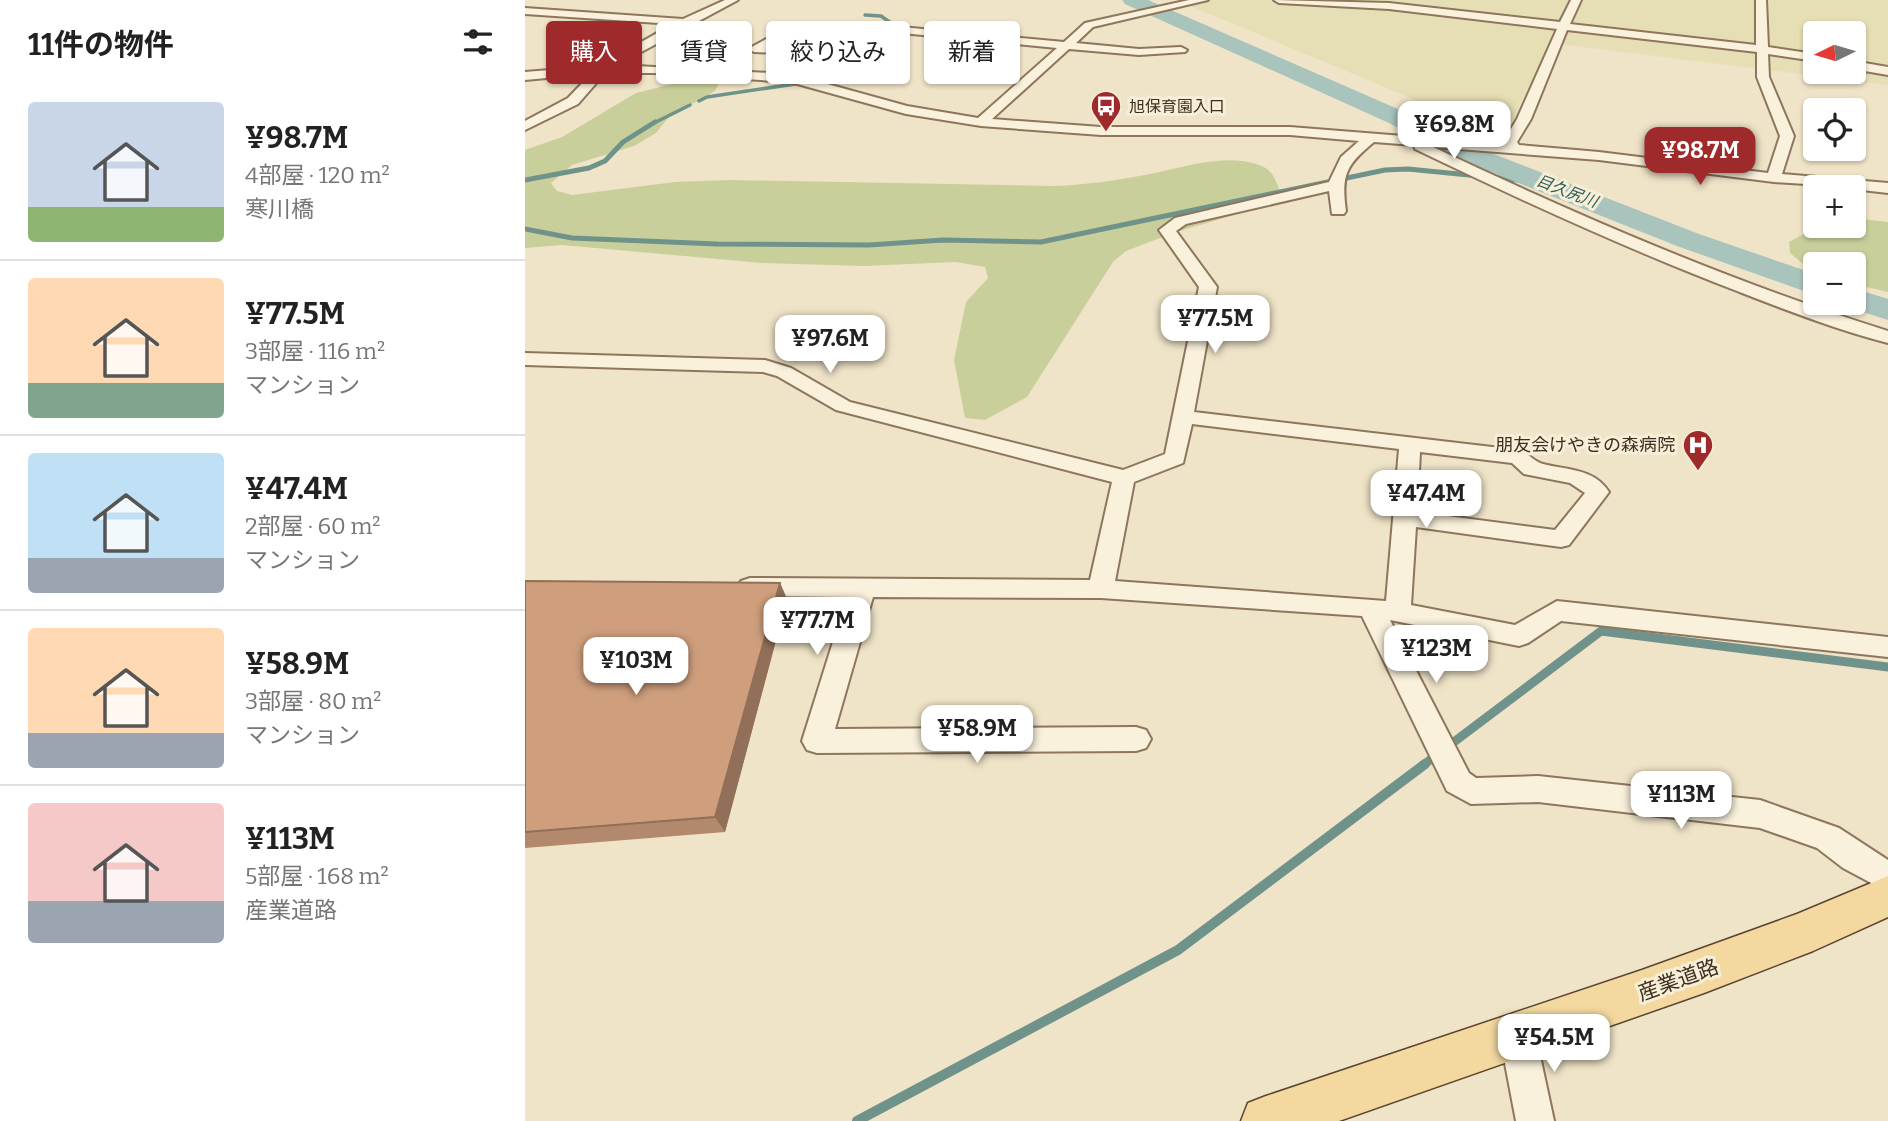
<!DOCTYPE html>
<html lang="ja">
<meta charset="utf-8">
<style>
:root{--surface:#fff;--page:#f6f6f6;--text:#222;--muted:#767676;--line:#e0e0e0;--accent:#9e2a2b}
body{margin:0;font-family:Bitter,"Noto Sans JP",serif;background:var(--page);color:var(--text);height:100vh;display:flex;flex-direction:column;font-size:26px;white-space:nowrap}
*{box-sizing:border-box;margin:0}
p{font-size:23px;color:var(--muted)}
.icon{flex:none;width:38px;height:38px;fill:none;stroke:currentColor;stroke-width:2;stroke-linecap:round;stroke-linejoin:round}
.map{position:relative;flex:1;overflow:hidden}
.panel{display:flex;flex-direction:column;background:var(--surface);width:525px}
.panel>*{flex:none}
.top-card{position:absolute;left:21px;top:21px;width:665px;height:63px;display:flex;gap:14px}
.needle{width:46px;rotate:265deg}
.buttons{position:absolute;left:1278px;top:21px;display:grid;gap:14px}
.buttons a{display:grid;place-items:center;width:63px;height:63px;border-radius:7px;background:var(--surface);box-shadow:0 2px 5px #0004;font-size:35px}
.price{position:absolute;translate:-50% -60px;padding:0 16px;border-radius:14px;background:#fff;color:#222;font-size:23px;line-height:46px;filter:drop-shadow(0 2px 4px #0008)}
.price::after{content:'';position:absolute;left:50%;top:42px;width:21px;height:16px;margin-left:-10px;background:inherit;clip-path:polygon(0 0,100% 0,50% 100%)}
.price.current{background:var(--accent);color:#fff}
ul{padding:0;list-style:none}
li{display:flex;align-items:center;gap:21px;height:175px;padding:0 28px}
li+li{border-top:2px solid var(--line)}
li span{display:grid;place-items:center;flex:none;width:196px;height:140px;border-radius:7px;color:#555}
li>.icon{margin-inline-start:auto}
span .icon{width:84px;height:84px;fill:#fffc;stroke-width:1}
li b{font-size:30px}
h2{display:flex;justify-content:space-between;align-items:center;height:84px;padding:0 28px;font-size:30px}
.pill{padding:0 24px;border-radius:7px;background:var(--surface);box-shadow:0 2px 5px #0004;font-size:24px;line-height:63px}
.pill.current{background:var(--accent);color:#fff}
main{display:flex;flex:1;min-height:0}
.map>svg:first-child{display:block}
</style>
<main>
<section class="panel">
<h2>11件の物件<svg class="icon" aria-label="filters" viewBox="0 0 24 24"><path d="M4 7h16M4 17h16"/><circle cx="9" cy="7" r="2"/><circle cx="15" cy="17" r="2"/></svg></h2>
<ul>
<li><span style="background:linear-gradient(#c9d6e8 75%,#8fb573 0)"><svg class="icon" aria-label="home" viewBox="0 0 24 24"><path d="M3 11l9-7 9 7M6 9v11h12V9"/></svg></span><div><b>¥98.7M</b><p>4部屋 · 120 m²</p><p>寒川橋</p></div></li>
<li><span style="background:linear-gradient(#ffd9b3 75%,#7fa58c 0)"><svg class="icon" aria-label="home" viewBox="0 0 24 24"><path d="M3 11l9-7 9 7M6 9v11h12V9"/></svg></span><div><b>¥77.5M</b><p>3部屋 · 116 m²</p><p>マンション</p></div></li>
<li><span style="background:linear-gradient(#bfe0f5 75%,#9aa5b1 0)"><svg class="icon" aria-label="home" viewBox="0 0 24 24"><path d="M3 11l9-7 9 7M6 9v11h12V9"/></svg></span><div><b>¥47.4M</b><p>2部屋 · 60 m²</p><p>マンション</p></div></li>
<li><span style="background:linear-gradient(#ffd9b3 75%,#9aa5b1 0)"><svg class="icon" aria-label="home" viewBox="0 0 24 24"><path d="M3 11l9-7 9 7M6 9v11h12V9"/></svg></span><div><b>¥58.9M</b><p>3部屋 · 80 m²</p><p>マンション</p></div></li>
<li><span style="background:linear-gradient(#f6c9c9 70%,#9aa5b1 0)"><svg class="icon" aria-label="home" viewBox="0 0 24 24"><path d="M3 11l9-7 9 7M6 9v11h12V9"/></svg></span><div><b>¥113M</b><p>5部屋 · 168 m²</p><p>産業道路</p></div></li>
</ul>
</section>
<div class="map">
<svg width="1363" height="1121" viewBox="0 0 1363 1121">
<rect width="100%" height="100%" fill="#f0e4c8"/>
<path fill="#e6deb5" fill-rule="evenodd" d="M651,0h712v85l-338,-42 -46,94zM1290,33h38v39h-38z"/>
<g fill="#c9cf9b">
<path d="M185,79l10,2 -5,10 -46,26 -13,16 -22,13 -62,19 -21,18 6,8 15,4 103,-13 55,-2 324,6c33,-1 64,-6 96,-12 36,-7 76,-22 112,-8 11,5 14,15 18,25l-12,14 -95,28 -47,18 -13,11 -86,135 -42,23 -20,-2 -11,-58 12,-58 22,-24 -3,-11 -29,-5 -91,4 -103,-3 -200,-18 -37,3v-98l37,-13 74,-44 52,-13z"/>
<polygon points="1328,218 1363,222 1363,292 1328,284 1328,264 1290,264 1290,274 1265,253 1264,242 1293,226 1328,226"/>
</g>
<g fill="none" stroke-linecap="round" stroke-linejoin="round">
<g stroke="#6f938a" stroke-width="3.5">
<polyline points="340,15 356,16 366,23 363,27"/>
<polyline points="294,73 354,36"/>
<polyline points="174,101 182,97 270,84"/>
<polyline points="127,124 165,105"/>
</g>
<g stroke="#6f938a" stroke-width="5">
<polyline points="967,177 1018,183"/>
<polyline points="0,180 64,168 80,161 98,142 130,122"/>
<polyline points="0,229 47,238 192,244 344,245 418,240 516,242 860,170 883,169 954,176"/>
</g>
<polyline stroke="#6f938a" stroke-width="9" points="897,766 1076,631 1363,667"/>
<polyline stroke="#6f938a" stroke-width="10" points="332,1121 653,950 900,764"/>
<g fill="#a9c4bc" fill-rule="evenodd">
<polygon points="597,0 623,0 882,113 956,149 1174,234 1290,274 1290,295 1152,246 938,161 864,123 600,4"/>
<polygon points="1328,288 1363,299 1363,320 1316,305 1315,303 1328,303"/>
</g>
<g stroke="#8d765c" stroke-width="4">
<g id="minor">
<path d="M200,0h13l-121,65 172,9 38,-19 -73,-3 -6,-3 31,-17 87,3 2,-5 11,-5 185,17 21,-19 104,-23h19l-115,27 -17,16 63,6 42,-2 6,3 -2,2 -46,3 -70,-6 -77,70 109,8h189l214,17 -1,-2 14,-23 40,-90 -168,-20 -110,-6 -5,-3 115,3 171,19 11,-22h10l-11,24 186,21v-45h10l2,47 47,7v7l-47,-7 1,23 25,59 -12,38 106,9v10l-35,-4v-2l-79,-5 -175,-22 -166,-13c148,70 298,135 455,184v12c-51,-13 -102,-33 -151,-52 -110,-42 -216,-91 -322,-142l-1,-4 -40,-3c-28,23 -33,33 -28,69l-2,3h-12l-3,-23 -143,33 -10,7 41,56 -23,125 324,38c10,3 15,11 25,14 23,6 51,4 66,28l-40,53 -8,2 -145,-20 -5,78 104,20 42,-24 331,36v20l-327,-36 -33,22 -9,3 -129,-26 79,153 7,5 62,-2 222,24 79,28 49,32v32l-45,-24 -26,-20 -57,-20 -222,-26 -67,2 -24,-13 -85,-175 -261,-18 -228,-1 -38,132 301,-2 10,3 5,9 -5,9 -10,3 -319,2 -10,-3 -5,-9 45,-144 -97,-1 -9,-3 -4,-6 4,-6 9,-3 340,2 22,-98 -276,-72 -59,-34 -14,-4 -238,-7v-12l240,7 26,8 59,34 273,68 42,-16 34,-167 -40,-57 16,-12 154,-36 12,-25 18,-16 -69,-6h-189l-120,-9 -75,-12 -116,-32 -136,-9h-49l-27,31 -53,26v-9l43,-23 23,-24 -66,6v-8l74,-6 74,-42 -148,-10v-6l158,11zM1042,30l190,22v25l23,59 -12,37 -169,-21 -80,-7 -2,-3 14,-23zM356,31l176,17 -79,70 -71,-12 -105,-29 72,-37zM256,38l74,3 -15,8 -72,-3zM667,424l207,25 -13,152 -271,-20 19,-99 49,-19zM895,452l92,11 12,11 46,9 15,10 -30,37 -138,-18z"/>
<polygon points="1328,61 1363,67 1363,75 1328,69"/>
<polygon points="993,1019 1006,1024 1011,1037 1029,1121 991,1121 975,1037 980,1024"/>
</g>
</g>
<g stroke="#5b4430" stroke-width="3">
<polygon id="major" points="1363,876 1363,917 1288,951 1179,993 814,1121 716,1121 723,1103 741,1096 1117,970 1272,914"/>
</g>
<use href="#minor" fill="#faf1dc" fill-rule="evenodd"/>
<use href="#major" fill="#f3d9a0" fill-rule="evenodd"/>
</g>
<polygon fill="#b2896c" points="0,581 255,583 262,599 200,832 0,848"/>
<polygon fill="#916f58" points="255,583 262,599 200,832 190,817"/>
<polygon fill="#cf9f7d" stroke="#916f58" stroke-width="2" points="0,581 255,583 190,817 0,832"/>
<defs>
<g id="bus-pin" transform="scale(1.575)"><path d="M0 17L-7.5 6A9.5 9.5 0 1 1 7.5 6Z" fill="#9e2a2b" stroke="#f7eed8"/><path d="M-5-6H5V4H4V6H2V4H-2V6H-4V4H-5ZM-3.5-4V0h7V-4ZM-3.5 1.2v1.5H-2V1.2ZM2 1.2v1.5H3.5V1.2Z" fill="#fff"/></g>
<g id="hospital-pin" transform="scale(1.575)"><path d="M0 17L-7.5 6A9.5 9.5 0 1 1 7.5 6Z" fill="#9e2a2b" stroke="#f7eed8"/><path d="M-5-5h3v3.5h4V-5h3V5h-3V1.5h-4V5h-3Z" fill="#fff"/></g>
</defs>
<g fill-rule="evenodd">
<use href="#bus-pin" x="581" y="106"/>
<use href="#hospital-pin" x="1173" y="445"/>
</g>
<g text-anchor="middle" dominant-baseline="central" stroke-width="6" stroke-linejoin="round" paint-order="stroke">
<g font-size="16" fill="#3d2e20" stroke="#f7eed8" text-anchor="start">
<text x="604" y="106">旭保育園入口</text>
</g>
<g font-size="16" font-style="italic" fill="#2f5d5a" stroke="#f7eed8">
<text transform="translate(1042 191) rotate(21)">目久尻川</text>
</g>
<g font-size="18" fill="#3d2e20" stroke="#f7eed8" text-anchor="end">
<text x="1150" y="445">朋友会けやきの森病院</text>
</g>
<g font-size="21" fill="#3d2e20" stroke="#f7eed8">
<text transform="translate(1153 980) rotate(-20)">産業道路</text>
</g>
</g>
</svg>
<div class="buttons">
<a><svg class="needle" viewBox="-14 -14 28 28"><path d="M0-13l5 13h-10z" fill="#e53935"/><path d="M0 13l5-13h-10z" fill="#767676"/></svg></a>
<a><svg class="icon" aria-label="locate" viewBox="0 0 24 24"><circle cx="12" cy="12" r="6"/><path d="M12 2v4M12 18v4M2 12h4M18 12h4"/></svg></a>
<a>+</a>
<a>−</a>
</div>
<b class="price" style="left:929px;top:161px">¥69.8M</b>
<b class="price current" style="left:1175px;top:187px">¥98.7M</b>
<b class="price" style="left:690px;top:355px">¥77.5M</b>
<b class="price" style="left:305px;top:375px">¥97.6M</b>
<b class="price" style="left:901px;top:530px">¥47.4M</b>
<b class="price" style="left:292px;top:657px">¥77.7M</b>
<b class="price" style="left:911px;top:685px">¥123M</b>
<b class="price" style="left:111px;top:697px">¥103M</b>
<b class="price" style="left:452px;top:765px">¥58.9M</b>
<b class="price" style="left:1156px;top:831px">¥113M</b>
<b class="price" style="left:1029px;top:1074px">¥54.5M</b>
<div class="top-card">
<a class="pill current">購入</a>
<a class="pill">賃貸</a>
<a class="pill">絞り込み</a>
<a class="pill">新着</a>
</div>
</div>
</main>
